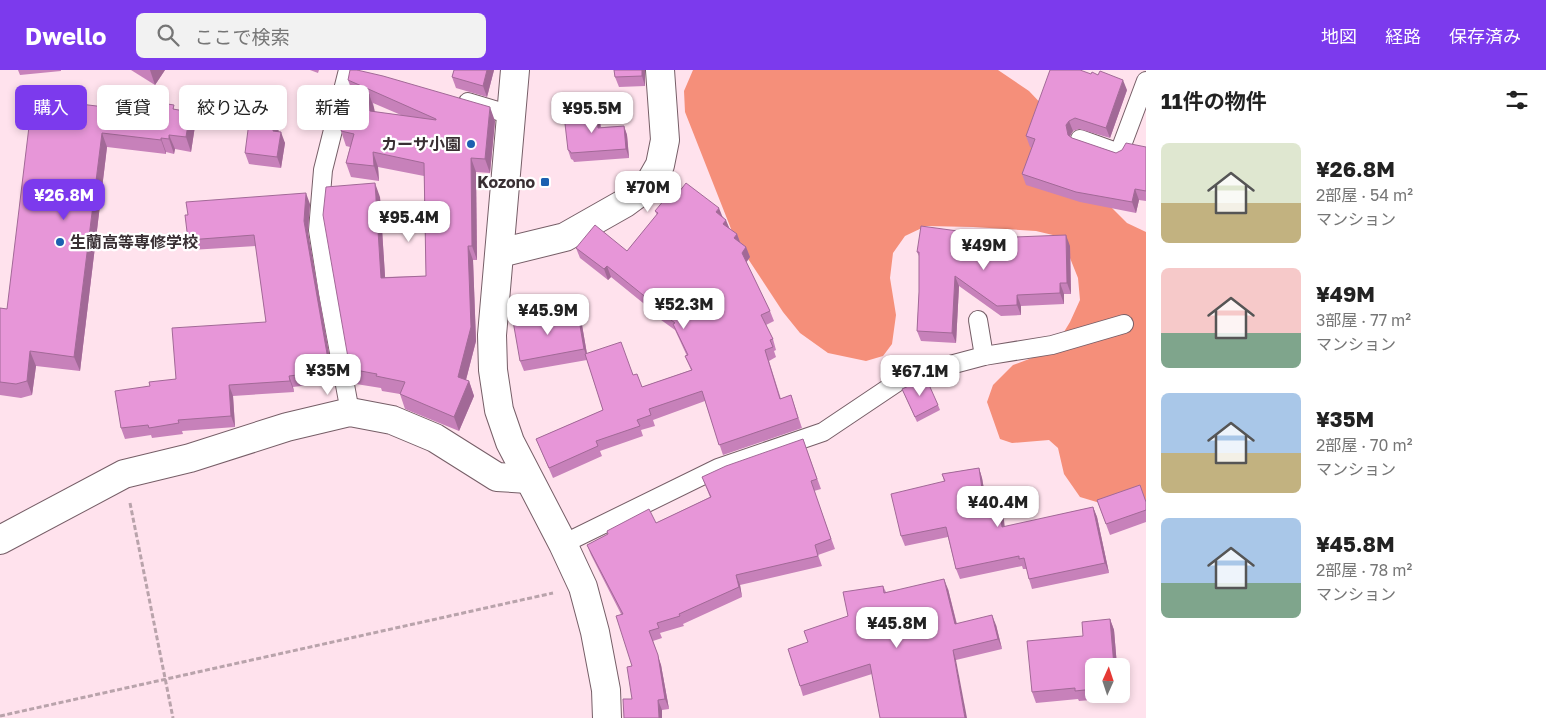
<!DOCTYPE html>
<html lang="ja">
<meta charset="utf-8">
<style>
:root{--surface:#fff;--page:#f2f2f2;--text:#222;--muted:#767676;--accent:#7c3aed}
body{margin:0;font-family:"Golos Text","Noto Sans JP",sans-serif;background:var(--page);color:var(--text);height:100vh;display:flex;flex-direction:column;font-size:19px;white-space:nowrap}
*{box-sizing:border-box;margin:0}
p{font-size:16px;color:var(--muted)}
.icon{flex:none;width:28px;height:28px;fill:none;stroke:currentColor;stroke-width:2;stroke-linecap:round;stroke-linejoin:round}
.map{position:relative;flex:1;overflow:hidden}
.details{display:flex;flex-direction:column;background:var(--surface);width:400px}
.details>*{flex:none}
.banner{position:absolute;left:15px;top:15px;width:475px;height:45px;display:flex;gap:10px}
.needle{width:32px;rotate:3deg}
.tools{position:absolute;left:1085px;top:588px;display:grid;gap:10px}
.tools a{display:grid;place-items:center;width:45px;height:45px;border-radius:8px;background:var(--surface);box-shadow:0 2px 8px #0003;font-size:25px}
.price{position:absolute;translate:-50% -42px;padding:0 11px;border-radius:10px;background:#fff;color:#222;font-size:16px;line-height:32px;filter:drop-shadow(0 1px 2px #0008)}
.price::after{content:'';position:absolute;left:50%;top:30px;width:15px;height:11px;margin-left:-8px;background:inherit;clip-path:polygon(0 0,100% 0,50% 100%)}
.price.selected{background:var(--accent);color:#fff}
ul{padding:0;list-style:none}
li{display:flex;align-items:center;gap:15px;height:125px;padding:0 15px}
li span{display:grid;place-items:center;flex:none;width:140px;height:100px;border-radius:8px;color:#555}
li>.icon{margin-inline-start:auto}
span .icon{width:60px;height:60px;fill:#fffc;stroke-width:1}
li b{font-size:21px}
h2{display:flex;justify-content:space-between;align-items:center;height:60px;padding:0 15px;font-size:21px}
.tag{padding:0 18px;border-radius:8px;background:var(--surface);box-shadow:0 2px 8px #0003;font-size:18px;line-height:45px}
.tag.selected{background:var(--accent);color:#fff}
header{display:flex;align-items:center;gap:30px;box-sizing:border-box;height:70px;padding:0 25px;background:var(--accent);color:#fff}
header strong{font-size:24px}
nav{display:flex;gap:28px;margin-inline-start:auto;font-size:18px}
.search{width:350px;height:45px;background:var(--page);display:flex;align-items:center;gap:12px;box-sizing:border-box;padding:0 18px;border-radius:8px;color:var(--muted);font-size:19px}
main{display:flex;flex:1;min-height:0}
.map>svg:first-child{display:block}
</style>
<header>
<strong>Dwello</strong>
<div class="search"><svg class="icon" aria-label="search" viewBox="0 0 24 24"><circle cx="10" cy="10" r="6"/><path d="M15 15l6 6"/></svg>ここで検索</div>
<nav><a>地図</a><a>経路</a><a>保存済み</a></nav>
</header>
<main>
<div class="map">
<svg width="1146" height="648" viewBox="0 0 1146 648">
<rect width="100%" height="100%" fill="#ffe2ed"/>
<polygon fill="#f58f7a" points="693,0 998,0 1029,21 1068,62 1105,131 1127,153 1146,162 1146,438 1100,433 1080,427 1064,404 1058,378 1049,370 1012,373 1000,369 987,332 993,315 1013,295 1053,280 1070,252 1080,230 1078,208 1066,178 1057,166 1036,161 973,157 926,156 905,166 893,183 890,208 896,245 892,274 883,286 866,291 828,283 800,263 783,242 735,169 685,42 684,21"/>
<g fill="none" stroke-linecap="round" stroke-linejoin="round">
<g stroke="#765e67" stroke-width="20">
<g id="lane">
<polyline points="348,0 323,100 318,160 328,223 350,342"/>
<polyline points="468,32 511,45"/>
<polyline points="1080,69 1119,83 1146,11"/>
<polyline points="978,250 984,286"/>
<polyline points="563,474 718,398 823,362 905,307 984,286 1052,275 1124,254"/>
</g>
</g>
<g stroke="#765e67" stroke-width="30">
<g id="street">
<polyline points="500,183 565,167 625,133 648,116 660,95 665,70 660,0"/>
<polyline points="0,470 124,404 190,388 287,357 350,342 392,350 435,368 497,407 528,409"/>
</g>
</g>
<g stroke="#765e67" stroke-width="30">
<polyline id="secondary" points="515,0 492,265 493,300 499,340 510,372 563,474 583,517 595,562 606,620 607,648"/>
</g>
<g stroke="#b9a3ab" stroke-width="3" stroke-dasharray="5 2.5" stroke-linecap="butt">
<polyline points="130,433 173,648"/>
<polyline points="0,646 553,523"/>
</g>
<use href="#lane" stroke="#fff" stroke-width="18"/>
<use href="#street" stroke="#fff" stroke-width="28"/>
<use href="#secondary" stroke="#fff" stroke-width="28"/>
</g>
<g fill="#c781ba" fill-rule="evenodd">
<polygon points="18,0 61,0 61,1 20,5"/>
<polygon points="131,0 165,0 155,15"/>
<polygon points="310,0 319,0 318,3"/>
<polygon points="454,0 494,0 487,27 456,18 452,7"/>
<polygon points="614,0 645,0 645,16 619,17 615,7"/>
<path d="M348,10l147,41 -5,52 -14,-1 1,88h-4l3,81 -10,39 3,1 5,15 -15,35 -54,-22 -5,-15 -18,-3 -1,-3 -25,-4 -6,-15 30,-172 5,80 41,-1 -2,-100 -46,-9 1,14 -28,-4 -5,-14 4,-16 -4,-1 -5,-15 20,-21 3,-11 -11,-5zM373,33l28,12 -26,-3 -1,-4z"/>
<polygon points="1127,20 1110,68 1079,59 1073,61 1070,66 1072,68 1116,83 1146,77 1146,131 1139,130 1136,143 1080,132 1026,115 1022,104 1032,78 1030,77 1026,66"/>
<polygon points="163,21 168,34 195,56 191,82 175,79 174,84 166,82 166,84 107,77 80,301 36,296 32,325 21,328 0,325 0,238 7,239 63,43 129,40"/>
<polygon points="277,32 281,43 278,62 285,73 281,98 249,94 245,83"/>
<polygon points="600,51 601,57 624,56 627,65 629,88 574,92 573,90 571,89 568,80"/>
<polygon points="679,122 723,147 730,159 737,164 740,172 746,177 750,187 746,192 770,241 774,251 766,255 773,269 776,280 774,281 776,287 769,291 781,329 791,325 802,358 723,385 705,331 653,350 655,356 641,360 643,366 600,381 602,386 553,408 536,369 603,340 587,290 524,301 520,291 565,242 566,246 578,244 582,255 587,284 633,305 642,317 691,300 685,286 687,286 675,260 650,242 648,237 611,207 608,210 580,188 576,178 627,181 657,145 655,141"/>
<polygon points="310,134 308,162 334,312 293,317 294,322 233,326 235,357 182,361 183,364 152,368 151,365 125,369 121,358 150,316 176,309 266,252 256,176 191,180 188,170 188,145"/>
<polygon points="965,162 967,169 1070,176 1071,224 1064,224 1064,234 1021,236 1021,245 1001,246 959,216 956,273 921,271 917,261 919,222 919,186 917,182"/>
<polygon points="902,319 938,335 940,340 917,352"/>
<polygon points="803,369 821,419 814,421 835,479 818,485 822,496 740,515 742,527 683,554 684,556 660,563 662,568 653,571 661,595 669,639 662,640 632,629 632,596 621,544 591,485 587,475 608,464 607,461 656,453 710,427 702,407"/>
<polygon points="979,398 982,408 985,426 1002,434 1004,457 1093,437 1097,447 1109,503 1032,519 1029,509 1027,499 1023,499 1022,496 960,509 956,499 948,467 905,476 901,466 944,411 942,404"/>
<polygon points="1097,430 1146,431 1146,452 1110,465"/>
<polygon points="883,516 886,522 948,519 957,554 996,555 1002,579 956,590 872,604 803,626 800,616 808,572 848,546"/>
<polygon points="1110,549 1114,560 1117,596 1094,596 1094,624 1115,624 1115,628 1079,631 1078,629 1036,633 1032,622 1083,566"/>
</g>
<g fill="#a26997">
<polygon points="150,0 165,0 155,15"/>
<polygon points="487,0 494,0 487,27 483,16"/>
<polygon points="642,0 645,0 645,16 642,6"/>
<polygon points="1123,10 1127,20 1110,68 1106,58"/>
<polygon points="163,21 168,35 161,33"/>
<polygon points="369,24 374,38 376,56 370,41"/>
<polygon points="277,32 281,43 277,72 273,61"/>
<polygon points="490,37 495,51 490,103 485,89"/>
<polygon points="190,42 195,56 191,82 186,67"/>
<polygon points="597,42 600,51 601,67 598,58"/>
<polygon points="1069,51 1073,61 1070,66 1072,75 1068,65 1066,55"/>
<polygon points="624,56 627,65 629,88 626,79"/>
<polygon points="281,62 285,73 281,98 277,87"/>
<polygon points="102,63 107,77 80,301 74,287"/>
<polygon points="169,65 175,79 174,84 169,69"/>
<polygon points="161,68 166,82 166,84 161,70"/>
<polygon points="373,82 378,97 379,111 374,96"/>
<polygon points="471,88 476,102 477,190 472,176"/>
<polygon points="375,113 380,127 386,222 381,208"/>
<polygon points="1135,119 1139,130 1136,143 1132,132"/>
<polygon points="306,123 310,134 308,162 334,312 330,301 304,151"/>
<polygon points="719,138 723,148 716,142"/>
<polygon points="726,150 730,160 723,154"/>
<polygon points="737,164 741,175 734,168"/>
<polygon points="1066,165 1070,176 1071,224 1067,213"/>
<polygon points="468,176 473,190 476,271 463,321 458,307"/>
<polygon points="746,177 750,187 746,193 742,183"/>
<polygon points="607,196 611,207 608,210 604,199"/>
<polygon points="955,206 959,216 956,273 952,263"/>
<polygon points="1060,213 1064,224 1064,234 1060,223"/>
<polygon points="1017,225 1021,236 1021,245 1017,235"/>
<polygon points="578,244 582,255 588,290 584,279"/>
<polygon points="30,281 36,296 32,325 27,311"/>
<polygon points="289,306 293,317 294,322 290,311"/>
<polygon points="469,311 474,326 459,361 454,347"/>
<polygon points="229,315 233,326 235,357 231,346"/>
<polygon points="979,398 982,408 987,436 983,426"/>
<polygon points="998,424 1002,434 1006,467 1002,457"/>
<polygon points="1093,437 1097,447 1109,503 1105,493"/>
<polygon points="736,505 740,515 742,527 739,517"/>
<polygon points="944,509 948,519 959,564 955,554"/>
<polygon points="992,545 996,555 1002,579 998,569"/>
<polygon points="1110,549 1114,560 1117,596 1114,596"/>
<polygon points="649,561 661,595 669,639 665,629"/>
<polygon points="953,580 956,590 967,648 965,648"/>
<polygon points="658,630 662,640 662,648 659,648"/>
</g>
<g fill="#e796d8" stroke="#a26997">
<polygon points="350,0 357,0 383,6 490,37 485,89 471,88 472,176 468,176 471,257 458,307 469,311 454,347 400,324 405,312 376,306 377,304 350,299 323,145 326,117 375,113 381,208 426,206 424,93 373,82 374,96 346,93 354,64 341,61 347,38 361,40 365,23 369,24 370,41 436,50 436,49 348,10"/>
<polygon points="454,0 487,0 483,16 452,7"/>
<polygon points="614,0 642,0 642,6 615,7"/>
<polygon points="1050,0 1080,0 1091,4 1092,2 1098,5 1100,1 1123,10 1106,58 1075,48 1069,51 1066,55 1068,65 1072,68 1116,83 1122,80 1126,73 1146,77 1146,121 1135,119 1132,132 1076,122 1022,104 1035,69 1026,66"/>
<polygon points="132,17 163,21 161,33 174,35 173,39 190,42 186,67 169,65 169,69 161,68 161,70 102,63 74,287 30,281 27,311 16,314 0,312 0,238 7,239 31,40 63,43 64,32 129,40"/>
<polygon points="252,29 277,32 273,61 281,62 277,87 245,83"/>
<polygon points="597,42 598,58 624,56 626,79 571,83 570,81 568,80 564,45"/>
<polygon points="686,113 719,138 716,142 726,150 723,154 737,164 734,168 746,177 742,183 770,241 761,245 773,269 770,270 773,277 765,280 780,329 791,325 798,348 719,375 702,321 649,339 651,345 637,350 640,356 596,371 598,376 549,398 536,369 603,340 585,284 621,272 633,305 637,304 642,317 692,300 685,286 688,285 673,254 675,253 646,231 648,229 607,196 604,199 576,178 595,155 627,181 658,143 655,141 674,118 679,122"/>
<polygon points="306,123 304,151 330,301 289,306 290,311 229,315 231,346 178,350 179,353 149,358 148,355 121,358 115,321 150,316 149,312 176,309 172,258 266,252 254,165 188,170 185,145 188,145 186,132"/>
<polygon points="921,156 965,162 964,169 1066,165 1067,213 1060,213 1060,223 1017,225 1017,235 997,236 955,206 952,263 917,261 919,222 919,182 917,182"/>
<polygon points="565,242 566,246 578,244 584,279 520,291 513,251"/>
<polygon points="926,308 938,335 915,347 902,319"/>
<polygon points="803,369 817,409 811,411 831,469 815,475 818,486 736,505 739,517 679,544 680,546 657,553 659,558 649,561 658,585 665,629 658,630 659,648 624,648 623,629 632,629 627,597 632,596 616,546 623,544 587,475 608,464 607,461 649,439 656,453 711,427 702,407 726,396"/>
<polygon points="979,398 983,426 998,424 1002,457 1093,437 1105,493 1029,509 1024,488 1019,489 1019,486 956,499 946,457 901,466 891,424 945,411 942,404"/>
<polygon points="1140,415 1146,432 1146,440 1106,454 1097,430"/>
<polygon points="944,509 955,554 992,545 998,569 953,580 965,648 880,648 870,594 800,616 788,579 808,572 804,561 848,546 843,522 883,516 884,523"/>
<polygon points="1110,549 1114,596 1094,596 1094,619 1075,621 1075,618 1032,622 1027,571 1083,566 1082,552"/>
</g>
<g fill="#1c60b0" stroke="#fff" stroke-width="2">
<circle cx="471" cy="74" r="5"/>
<rect x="540" y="107" width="10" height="10" rx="2.5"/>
<circle cx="60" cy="172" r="5"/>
</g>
<g text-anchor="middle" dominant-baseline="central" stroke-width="4.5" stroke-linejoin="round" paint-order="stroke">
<g font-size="16" font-weight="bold" fill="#392f33" stroke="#fff" text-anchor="end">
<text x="461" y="74">カーサ小園</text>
<text x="535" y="112">Kozono</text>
<text x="70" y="172" text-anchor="start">生蘭高等専修学校</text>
</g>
</g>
</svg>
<div class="tools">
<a><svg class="needle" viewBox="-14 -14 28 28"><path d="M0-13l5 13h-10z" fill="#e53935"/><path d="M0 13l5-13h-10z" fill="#767676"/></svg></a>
</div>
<b class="price" style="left:592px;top:64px">¥95.5M</b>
<b class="price" style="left:648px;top:143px">¥70M</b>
<b class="price selected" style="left:64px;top:151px">¥26.8M</b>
<b class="price" style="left:409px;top:173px">¥95.4M</b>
<b class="price" style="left:984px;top:201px">¥49M</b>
<b class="price" style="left:684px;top:260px">¥52.3M</b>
<b class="price" style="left:548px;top:266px">¥45.9M</b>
<b class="price" style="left:328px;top:326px">¥35M</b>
<b class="price" style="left:920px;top:327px">¥67.1M</b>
<b class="price" style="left:998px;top:458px">¥40.4M</b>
<b class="price" style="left:897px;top:579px">¥45.8M</b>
<div class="banner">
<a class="tag selected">購入</a>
<a class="tag">賃貸</a>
<a class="tag">絞り込み</a>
<a class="tag">新着</a>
</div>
</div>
<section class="details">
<h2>11件の物件<svg class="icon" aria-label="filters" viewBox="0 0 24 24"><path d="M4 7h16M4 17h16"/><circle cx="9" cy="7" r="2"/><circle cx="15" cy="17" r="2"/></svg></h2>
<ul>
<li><span style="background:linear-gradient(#dfe7d0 60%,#c2b280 0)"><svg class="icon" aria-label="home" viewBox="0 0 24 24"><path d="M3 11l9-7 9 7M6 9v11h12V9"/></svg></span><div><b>¥26.8M</b><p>2部屋 · 54 m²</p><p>マンション</p></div></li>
<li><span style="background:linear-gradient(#f6c9c9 65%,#7fa58c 0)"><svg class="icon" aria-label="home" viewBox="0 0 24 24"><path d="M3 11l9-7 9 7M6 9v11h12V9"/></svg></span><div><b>¥49M</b><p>3部屋 · 77 m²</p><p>マンション</p></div></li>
<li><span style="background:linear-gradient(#a9c7e8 60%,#c2b280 0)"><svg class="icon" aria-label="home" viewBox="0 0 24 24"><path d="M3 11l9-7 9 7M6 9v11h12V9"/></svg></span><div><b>¥35M</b><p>2部屋 · 70 m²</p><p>マンション</p></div></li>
<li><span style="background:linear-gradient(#a9c7e8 65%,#7fa58c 0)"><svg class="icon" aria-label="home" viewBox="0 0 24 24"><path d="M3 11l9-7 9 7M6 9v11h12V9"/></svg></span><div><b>¥45.8M</b><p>2部屋 · 78 m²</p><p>マンション</p></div></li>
</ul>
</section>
</main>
